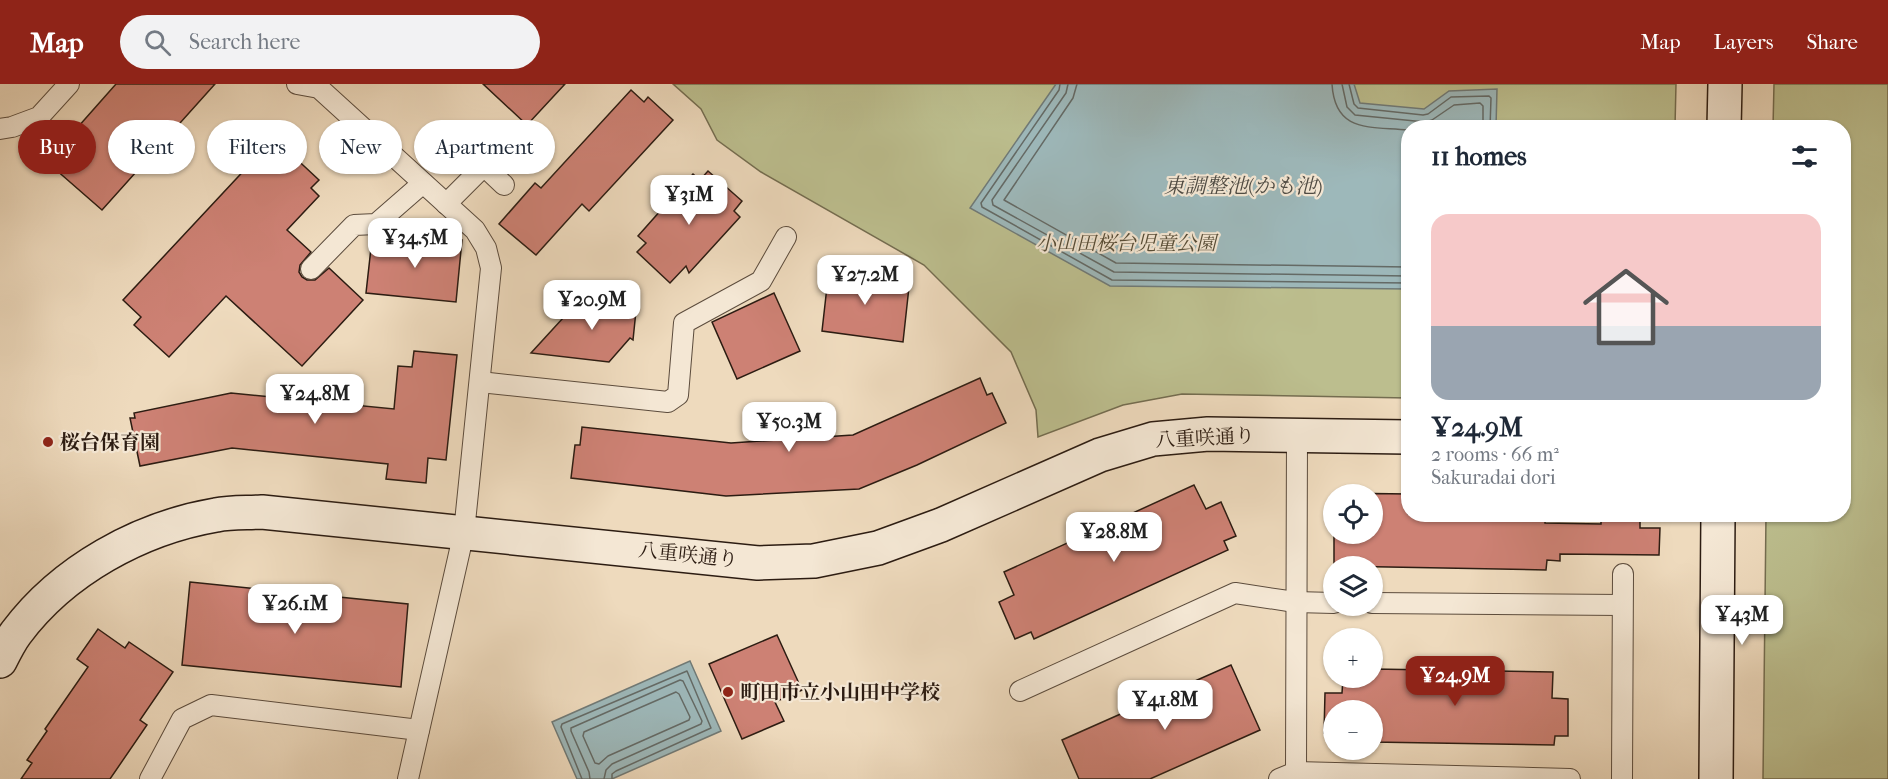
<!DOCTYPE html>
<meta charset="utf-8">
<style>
:root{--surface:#fff;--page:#f2f2f3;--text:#1f2937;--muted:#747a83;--line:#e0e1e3;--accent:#8f2418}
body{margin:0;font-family:"IM FELL French Canon","Noto Serif JP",serif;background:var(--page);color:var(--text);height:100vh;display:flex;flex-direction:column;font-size:22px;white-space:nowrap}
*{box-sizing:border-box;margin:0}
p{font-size:20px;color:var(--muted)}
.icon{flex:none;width:33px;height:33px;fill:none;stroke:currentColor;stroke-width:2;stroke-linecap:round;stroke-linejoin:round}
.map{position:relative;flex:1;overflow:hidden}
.details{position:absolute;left:1401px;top:36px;width:450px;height:402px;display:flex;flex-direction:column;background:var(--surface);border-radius:24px;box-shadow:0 2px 4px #0004}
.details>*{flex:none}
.top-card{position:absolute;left:18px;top:36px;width:570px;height:54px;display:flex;gap:12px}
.fabs{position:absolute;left:1323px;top:400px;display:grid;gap:12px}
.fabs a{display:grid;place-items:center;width:60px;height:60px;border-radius:50%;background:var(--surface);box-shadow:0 2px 4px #0004;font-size:30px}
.price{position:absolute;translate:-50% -51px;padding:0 14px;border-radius:12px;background:#fff;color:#222;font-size:20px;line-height:39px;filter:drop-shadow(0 2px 3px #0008)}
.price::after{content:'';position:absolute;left:50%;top:36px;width:18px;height:14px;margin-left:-9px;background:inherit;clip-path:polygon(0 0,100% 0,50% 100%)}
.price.selected{background:var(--accent);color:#fff}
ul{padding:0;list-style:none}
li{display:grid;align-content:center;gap:12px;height:318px;padding:0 30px}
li+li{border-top:2px solid var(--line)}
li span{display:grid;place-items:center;height:186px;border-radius:18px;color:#555}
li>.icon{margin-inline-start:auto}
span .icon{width:108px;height:108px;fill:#fffc;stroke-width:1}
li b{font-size:26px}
h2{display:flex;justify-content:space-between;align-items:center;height:72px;padding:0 30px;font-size:26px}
.chip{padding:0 21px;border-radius:27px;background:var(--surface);box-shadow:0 2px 4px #0004;font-size:21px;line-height:54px}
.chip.selected{background:var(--accent);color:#fff}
header{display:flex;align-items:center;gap:36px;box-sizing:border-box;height:84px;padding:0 30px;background:var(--accent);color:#fff}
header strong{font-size:28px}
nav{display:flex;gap:33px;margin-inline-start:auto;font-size:21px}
.search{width:420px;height:54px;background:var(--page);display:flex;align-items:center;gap:15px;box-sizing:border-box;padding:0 21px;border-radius:33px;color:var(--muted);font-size:22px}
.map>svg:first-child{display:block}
</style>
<header>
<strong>Map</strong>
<div class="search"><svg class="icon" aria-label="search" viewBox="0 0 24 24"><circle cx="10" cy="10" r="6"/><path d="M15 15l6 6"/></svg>Search here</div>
<nav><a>Map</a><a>Layers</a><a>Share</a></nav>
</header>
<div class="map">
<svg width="1888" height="695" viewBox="0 0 1888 695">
<rect width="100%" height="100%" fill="#eedabd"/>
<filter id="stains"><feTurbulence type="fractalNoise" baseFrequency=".00333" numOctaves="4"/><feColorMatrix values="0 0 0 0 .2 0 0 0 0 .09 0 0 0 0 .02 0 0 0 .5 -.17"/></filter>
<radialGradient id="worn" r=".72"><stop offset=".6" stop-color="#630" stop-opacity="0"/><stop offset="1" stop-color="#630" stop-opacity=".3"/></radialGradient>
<g fill="#bcbe8e" stroke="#746d50" stroke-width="1.5">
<polygon points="673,0 1676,0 1675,43 1408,44 1408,314 1182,310 1123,321 1038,353 1036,326 1011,268 924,181 761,88 717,56 701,25"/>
<polygon points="1774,0 1888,0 1888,695 1763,695 1766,431 1844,430 1844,44 1773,43"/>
</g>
<g fill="#9db8ba" stroke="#707a77" stroke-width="1.5">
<polygon points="1056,0 1354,0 1360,19 1424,25 1449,7 1497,5 1496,43 1408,44 1408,205 1110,202 970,124"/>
<polygon points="690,577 721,647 612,695 577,695 552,638"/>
</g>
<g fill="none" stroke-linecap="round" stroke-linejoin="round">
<g stroke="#646a66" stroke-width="1.5">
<polyline points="1060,0 1059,6 981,119 982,123 1112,196 1408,199"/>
<polyline points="1068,0 1066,9 992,116 993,121 1114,188 1408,192"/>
<polyline points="1077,0 1073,14 1004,116 1116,179 1408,183"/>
<path d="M1332,0c3,50 39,42 76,46"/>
<polyline points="1342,0 1347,23 1355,31 1425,38 1432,36 1454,21 1480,19 1483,22 1483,44"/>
<polyline points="1349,0 1354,20 1358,24 1423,31 1428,30 1451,13 1489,12 1491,14 1490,44"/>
<polygon points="676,608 679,610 690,633 689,636 608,672 599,680 595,679 583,652 584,648"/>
<polyline points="582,695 561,643 562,640 687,587 711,644 616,687 612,690 612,695"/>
<polyline points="590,695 589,688 571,647 571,644 680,596 683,597 702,637 701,640 612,680 606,686 604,695"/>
</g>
</g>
<g fill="#cd8174" stroke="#2c1c12" stroke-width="1.5">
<polygon points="116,0 215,0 102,126 47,78"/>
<polygon points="483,0 565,0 527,41"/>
<polygon points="631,6 644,18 648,13 673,36 589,127 582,120 536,171 499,140 535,99 541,104"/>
<polygon points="265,64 281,78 290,69 319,96 311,104 319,112 287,146 311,168 300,181 299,188 302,193 307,196 315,196 329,184 363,216 302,282 226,212 169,273 134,241 141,233 123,216"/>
<polygon points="708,87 742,117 734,127 740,133 689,189 686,182 670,199 637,168 646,159 638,152 693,90 700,96"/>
<polygon points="431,153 462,156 456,218 366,209 372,155 430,161"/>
<polygon points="829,185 883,192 883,200 909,203 903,258 822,247"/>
<polygon points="774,209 800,267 737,295 712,238"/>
<polygon points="581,211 637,217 633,256 630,254 609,278 531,269 574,222 597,225"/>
<polygon points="414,267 457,271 446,376 428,374 426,399 386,395 388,380 232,364 140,382 130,334 135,334 134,329 231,309 394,325 398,282 412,283"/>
<polygon points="980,294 987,311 992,309 1006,339 917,381 859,405 726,412 571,394 575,361 580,361 582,343 731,359 853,351"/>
<polygon points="1194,401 1206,425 1221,418 1236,452 1224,457 1228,466 1034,555 1031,548 1015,555 999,518 1014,511 1004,488"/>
<polygon points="1335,409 1408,410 1408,430 1545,430 1545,439 1601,440 1601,430 1640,430 1640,444 1660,444 1659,471 1560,470 1560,477 1547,476 1546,486 1334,482 1334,450 1372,450 1372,411 1335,411"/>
<polygon points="190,498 408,520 401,603 182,581"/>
<polygon points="98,545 125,564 129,558 173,588 140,636 147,641 110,695 21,695 32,679 27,676 47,647 45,645 88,583 77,575"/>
<polygon points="777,551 802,606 775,618 784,637 742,655 709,580"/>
<polygon points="1231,581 1260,646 1150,695 1079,695 1062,656"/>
<polygon points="1372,585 1553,588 1552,614 1568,615 1568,652 1555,652 1554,661 1372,658 1372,627 1334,627 1334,650 1324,649 1325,609 1342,609 1343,594 1372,594"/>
</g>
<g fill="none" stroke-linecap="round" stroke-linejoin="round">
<g stroke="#5c4c3d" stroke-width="22">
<g id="lane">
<polyline points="297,0 319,4 475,146 486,164 491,184 464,448 408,695"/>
<polyline points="0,45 12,43 39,33 69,0"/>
<polyline points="447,47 504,101"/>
<polyline points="446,120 484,82"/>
<polyline points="311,185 354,141 376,140 423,99"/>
<polyline points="480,298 668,318 678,311 684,239 761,197 786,153"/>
<polyline points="1372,519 1622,521"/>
<polyline points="1020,607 1235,509 1295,518 1334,519"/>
<polyline points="1296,688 1297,351"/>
<polyline points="150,695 182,635 211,621 419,646"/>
<polyline points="1279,695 1296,688 1570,695"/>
<polyline points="1622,695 1623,490"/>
</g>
</g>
<g stroke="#2c1c12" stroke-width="36">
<g id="secondary">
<polyline points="1724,44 1725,0"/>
<path d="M0,577c5,-10 10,-20 16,-28 47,-63 124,-105 200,-118 15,-3 31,-2 46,-3l496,51 56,-2 64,-13 63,-23 159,-70 53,-16 55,-5 200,3"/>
<polyline points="1716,695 1718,430"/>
</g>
</g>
<use href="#lane" stroke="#f4e7d4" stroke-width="20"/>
<use href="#secondary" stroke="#f4e7d4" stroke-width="33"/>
</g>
<g fill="#8f2418" stroke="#f4e7d4" stroke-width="2">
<circle cx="48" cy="358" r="6"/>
<circle cx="728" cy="608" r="6"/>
</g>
<g text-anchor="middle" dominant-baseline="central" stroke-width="4.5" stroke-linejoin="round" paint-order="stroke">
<g font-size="20" font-style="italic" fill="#574d37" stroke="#f4e7d4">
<text x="1126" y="159">小山田桜台児童公園</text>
</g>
<g font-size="20" fill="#2c1c12" stroke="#f4e7d4">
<text transform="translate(1205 354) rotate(-3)">八重咲通り</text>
<text transform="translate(688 471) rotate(6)">八重咲通り</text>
</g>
<g font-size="20" font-weight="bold" fill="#2c1c12" stroke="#f4e7d4" text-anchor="start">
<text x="60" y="358">桜台保育園</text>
<text x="740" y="608">町田市立小山田中学校</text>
</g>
<g font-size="21" font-style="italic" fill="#4e4b44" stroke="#f4e7d4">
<text x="1243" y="102">東調整池(かも池)</text>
</g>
</g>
<rect width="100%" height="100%" filter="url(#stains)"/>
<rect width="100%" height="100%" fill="url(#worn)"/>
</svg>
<div class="fabs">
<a><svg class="icon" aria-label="locate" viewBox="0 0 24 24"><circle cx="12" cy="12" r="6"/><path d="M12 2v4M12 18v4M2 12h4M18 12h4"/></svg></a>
<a><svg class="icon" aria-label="layers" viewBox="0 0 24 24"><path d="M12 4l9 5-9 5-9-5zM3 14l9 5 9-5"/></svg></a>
<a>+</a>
<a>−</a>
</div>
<b class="price" style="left:689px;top:142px">¥31M</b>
<b class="price" style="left:415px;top:185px">¥34.5M</b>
<b class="price" style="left:865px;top:222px">¥27.2M</b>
<b class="price" style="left:592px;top:247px">¥20.9M</b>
<b class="price" style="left:315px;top:341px">¥24.8M</b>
<b class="price" style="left:789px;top:369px">¥50.3M</b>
<b class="price" style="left:1114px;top:479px">¥28.8M</b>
<b class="price" style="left:295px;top:551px">¥26.1M</b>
<b class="price" style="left:1742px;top:562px">¥43M</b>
<b class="price selected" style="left:1455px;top:623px">¥24.9M</b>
<b class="price" style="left:1165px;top:647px">¥41.8M</b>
<div class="top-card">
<a class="chip selected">Buy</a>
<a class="chip">Rent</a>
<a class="chip">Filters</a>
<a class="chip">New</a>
<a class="chip">Apartment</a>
</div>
<section class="details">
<h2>11 homes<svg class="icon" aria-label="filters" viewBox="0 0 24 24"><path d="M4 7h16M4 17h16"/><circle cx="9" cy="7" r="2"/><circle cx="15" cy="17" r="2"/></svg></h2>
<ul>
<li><span style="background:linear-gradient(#f6c9c9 60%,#9aa5b1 0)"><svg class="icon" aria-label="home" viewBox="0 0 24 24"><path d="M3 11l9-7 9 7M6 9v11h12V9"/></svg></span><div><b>¥24.9M</b><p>2 rooms · 66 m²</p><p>Sakuradai dori</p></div></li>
</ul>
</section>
</div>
